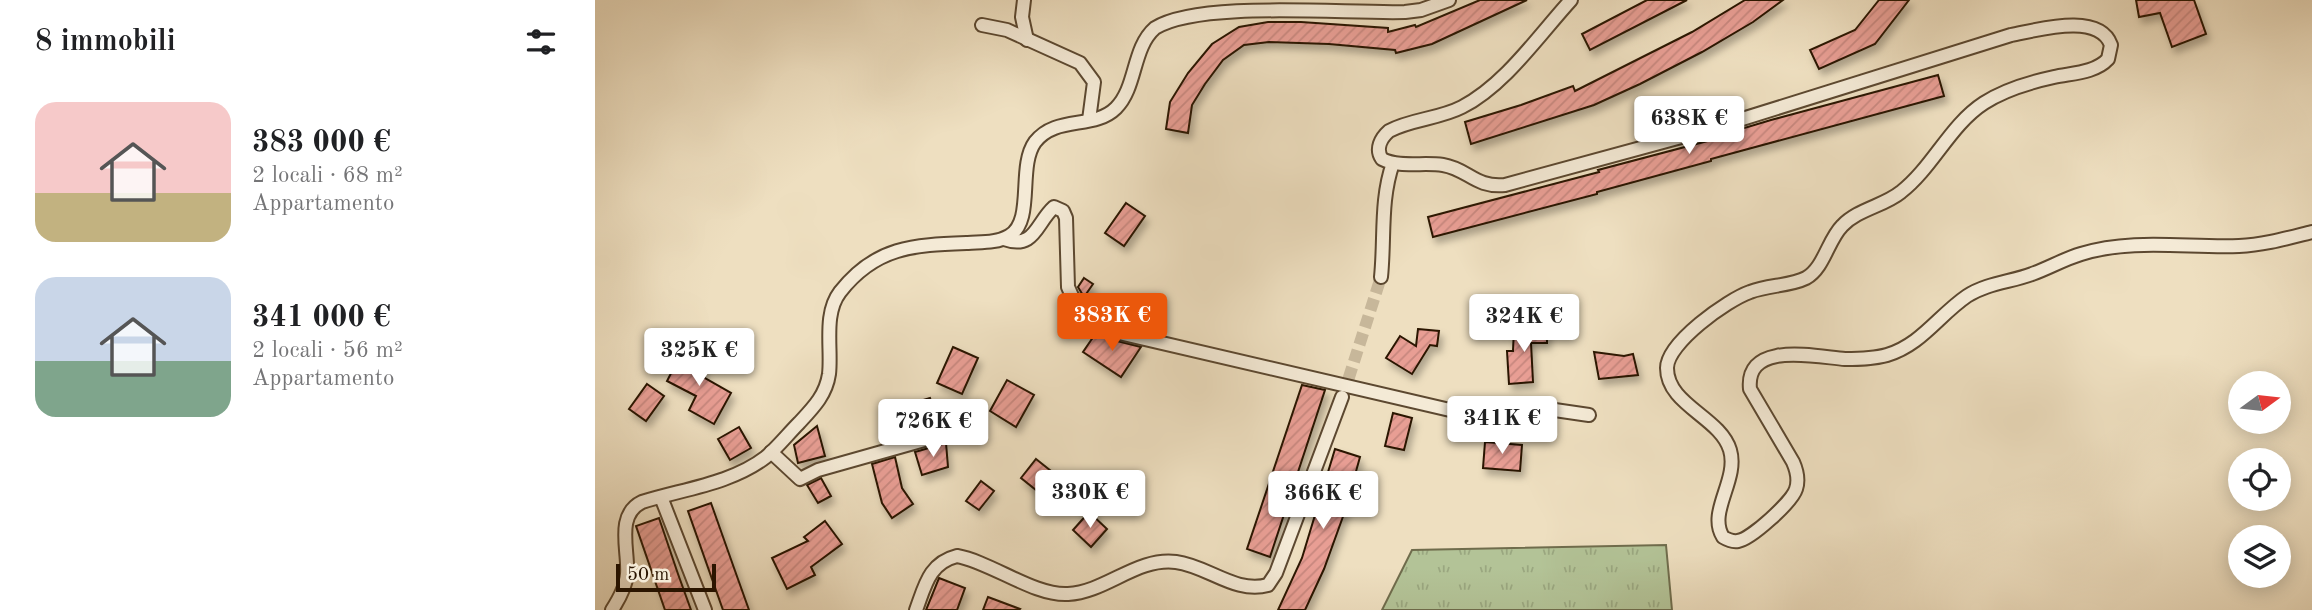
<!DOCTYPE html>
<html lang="it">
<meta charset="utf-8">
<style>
:root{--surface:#fff;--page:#f6f6f6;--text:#202124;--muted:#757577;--accent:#ea580c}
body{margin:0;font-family:"Old Standard TT",serif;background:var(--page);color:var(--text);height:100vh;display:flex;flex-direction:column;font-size:26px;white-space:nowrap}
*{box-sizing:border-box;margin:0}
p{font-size:23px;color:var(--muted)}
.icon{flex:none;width:38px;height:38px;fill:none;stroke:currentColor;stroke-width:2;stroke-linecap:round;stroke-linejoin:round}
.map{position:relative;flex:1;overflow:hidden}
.side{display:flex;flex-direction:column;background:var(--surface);width:595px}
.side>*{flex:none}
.needle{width:46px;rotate:75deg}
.controls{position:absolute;left:1633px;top:371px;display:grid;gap:14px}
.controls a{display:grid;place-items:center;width:63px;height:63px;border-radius:50%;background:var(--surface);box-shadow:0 4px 18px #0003;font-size:35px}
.scale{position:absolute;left:21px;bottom:18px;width:100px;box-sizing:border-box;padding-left:7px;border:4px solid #2b1500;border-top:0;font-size:19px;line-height:24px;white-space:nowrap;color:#2b1500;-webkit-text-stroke:5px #f4ead6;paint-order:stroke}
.price{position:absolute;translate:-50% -60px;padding:0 16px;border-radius:7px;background:#fff;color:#222;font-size:23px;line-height:46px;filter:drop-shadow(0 2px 4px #0008)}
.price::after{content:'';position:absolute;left:50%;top:42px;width:21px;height:16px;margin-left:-10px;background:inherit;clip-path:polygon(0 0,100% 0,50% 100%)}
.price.current{background:var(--accent);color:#fff}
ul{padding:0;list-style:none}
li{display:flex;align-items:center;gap:21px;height:175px;padding:0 35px}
li span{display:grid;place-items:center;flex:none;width:196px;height:140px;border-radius:21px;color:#555}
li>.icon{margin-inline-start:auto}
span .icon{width:84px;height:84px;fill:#fffc;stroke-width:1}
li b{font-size:30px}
h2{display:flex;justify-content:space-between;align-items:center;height:84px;padding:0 35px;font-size:30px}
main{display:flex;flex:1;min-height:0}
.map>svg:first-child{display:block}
</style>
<main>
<section class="side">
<h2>8 immobili<svg class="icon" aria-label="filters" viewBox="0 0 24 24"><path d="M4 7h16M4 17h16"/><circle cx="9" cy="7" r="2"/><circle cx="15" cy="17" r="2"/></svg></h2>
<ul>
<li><span style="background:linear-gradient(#f6c9c9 65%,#c2b280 0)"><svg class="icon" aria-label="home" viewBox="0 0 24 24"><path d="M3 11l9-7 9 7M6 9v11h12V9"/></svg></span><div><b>383 000 €</b><p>2 locali · 68 m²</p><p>Appartamento</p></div></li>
<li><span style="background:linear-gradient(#c9d6e8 60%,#7fa58c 0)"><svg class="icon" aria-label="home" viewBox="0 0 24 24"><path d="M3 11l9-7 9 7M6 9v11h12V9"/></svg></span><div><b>341 000 €</b><p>2 locali · 56 m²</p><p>Appartamento</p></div></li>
</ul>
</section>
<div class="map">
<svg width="1717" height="610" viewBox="0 0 1717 610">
<defs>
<pattern id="grass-tufts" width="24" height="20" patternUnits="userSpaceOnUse" patternTransform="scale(1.75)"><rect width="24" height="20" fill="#b3c397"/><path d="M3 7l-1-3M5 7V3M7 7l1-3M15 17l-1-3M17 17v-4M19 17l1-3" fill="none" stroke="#9aa780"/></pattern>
<pattern id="building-hatch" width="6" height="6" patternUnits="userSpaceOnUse" patternTransform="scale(1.75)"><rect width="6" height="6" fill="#e89e94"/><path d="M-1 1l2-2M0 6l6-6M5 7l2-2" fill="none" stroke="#c7877e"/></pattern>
<filter id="shadow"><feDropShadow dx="3.5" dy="6" stdDeviation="3.5" flood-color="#0004"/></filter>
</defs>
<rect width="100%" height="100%" fill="#eedfc0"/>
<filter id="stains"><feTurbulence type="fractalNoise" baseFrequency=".00286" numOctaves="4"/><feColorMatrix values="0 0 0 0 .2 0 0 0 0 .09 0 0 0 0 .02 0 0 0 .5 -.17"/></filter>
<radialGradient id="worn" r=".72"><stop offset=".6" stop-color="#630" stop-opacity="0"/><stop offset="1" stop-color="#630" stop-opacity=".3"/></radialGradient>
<polygon fill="url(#grass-tufts)" stroke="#6f6c4c" stroke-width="2" points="1071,545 1077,610 787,610 817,550"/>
<g fill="url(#building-hatch)" stroke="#2b1500" stroke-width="2" filter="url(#shadow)">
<polygon points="885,0 932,0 837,44 801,53 800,50 734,44 674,42 649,45 628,60 610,84 597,105 593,133 571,129 575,102 593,73 617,44 644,27 673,22 706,22 793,28 793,32 820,25 821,27"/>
<polygon points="1052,0 1092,0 995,50 987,34"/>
<polygon points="1150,0 1188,0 1158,22 1107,52 1045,84 999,105 876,144 870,122 926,105 978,86 980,91 1097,32"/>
<polygon points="1284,0 1314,0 1280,44 1224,69 1215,50 1260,30"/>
<polygon points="1541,0 1599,0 1611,34 1577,47 1565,13 1544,17"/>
<polygon points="1343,75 1349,96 1116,159 1116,161 1002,192 1002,194 838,237 833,217 1004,172 1003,170 1120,139 1119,137 1176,120"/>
<polygon points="531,203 550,216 529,246 510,233"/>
<polygon points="489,278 498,284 489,297 483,287"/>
<polygon points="919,328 952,328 952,343 936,343 938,382 914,384 912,351 918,351"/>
<polygon points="823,329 844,331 842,346 835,345 817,374 791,358 805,336 821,346"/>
<polygon points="501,333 522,341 546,347 526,377 488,352"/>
<polygon points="358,347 383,358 367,394 342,383"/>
<polygon points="88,350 109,361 103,374 136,393 119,424 94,410 101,396 72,381"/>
<polygon points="999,352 1029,356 1038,354 1043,375 1004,379"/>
<polygon points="412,380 439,395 421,427 395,411"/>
<polygon points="52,384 69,396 51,421 34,409"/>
<polygon points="707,385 730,390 675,557 652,549"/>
<polygon points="335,398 344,427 317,434 308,406"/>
<polygon points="798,413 817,418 809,450 790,446"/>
<polygon points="222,426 230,456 203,463 199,445"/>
<polygon points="144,427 156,448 135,460 123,439"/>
<polygon points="890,442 927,445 925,471 888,468"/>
<polygon points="351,443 353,467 327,475 320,452"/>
<polygon points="740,449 765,457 750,511 729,569 710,610 683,610 707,558"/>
<polygon points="300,457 307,488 318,504 297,518 287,503 277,464"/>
<polygon points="441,459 466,479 451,498 426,478"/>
<polygon points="226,478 236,496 223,503 212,485"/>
<polygon points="386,481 399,491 384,510 371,501"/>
<polygon points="116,503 139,568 154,610 128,610 93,511"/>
<polygon points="494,512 512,529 496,547 478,530"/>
<polygon points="64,518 83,574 96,610 70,610 41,526"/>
<polygon points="230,521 247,544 216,567 220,575 192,589 177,558 213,541 209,537"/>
<polygon points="344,578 370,588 362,610 331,610"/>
<polygon points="393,597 425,609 424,610 388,610"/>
</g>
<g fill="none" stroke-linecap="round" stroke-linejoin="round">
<polyline stroke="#c7b79a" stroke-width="12" stroke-dasharray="12 6" stroke-linecap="butt" points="748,396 786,277"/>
<g stroke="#5c4830" stroke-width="16">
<g id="minor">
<polyline points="429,0 427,17 432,40"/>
<path d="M976,0c-32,35 -66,85 -109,107 -23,12 -51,12 -73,24 -8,7 -14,18 -7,28 18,9 41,3 61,6 25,4 32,23 62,20l202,-55 304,-95c27,-5 88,-23 100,10l-3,14c-13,14 -36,14 -54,18 -23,5 -50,13 -70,26 -34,22 -51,64 -83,89 -17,14 -43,17 -59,34 -14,14 -18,42 -36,52 -16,8 -38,7 -56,14 -23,8 -83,51 -83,76 0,37 53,49 63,82 9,30 -23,62 -7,87 5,3 9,5 15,4 13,-2 54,-39 58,-52 3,-9 1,-18 -3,-27l-43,-73c-5,-49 67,-32 95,-30 14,0 28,0 42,-4 34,-10 52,-40 80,-59 20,-13 44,-14 65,-22 17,-6 32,-15 49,-20 51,-16 106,-6 158,-8 25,-1 49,-8 73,-14"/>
<polyline points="387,25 412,30 485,63 499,82 494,120"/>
<path d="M409,239c31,11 32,-16 50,-32l9,4 3,7 2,69 4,9 13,16 15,13 19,8 361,84 61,-9 48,7"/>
<path d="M786,277c4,-39 -1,-77 12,-114"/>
<polyline points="176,452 205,479 223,470 379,426"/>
<polyline points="66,497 110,610"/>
<path d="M17,610c7,-11 14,-23 15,-36 2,-23 -12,-59 15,-72 41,-13 89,-18 124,-45 12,-10 22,-23 33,-34 14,-15 27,-28 30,-49 3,-25 -6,-60 11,-82 36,-46 74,-47 128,-49 13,-1 29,0 41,-7 26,-15 8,-69 26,-94 21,-27 59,-12 81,-34 21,-21 16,-60 39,-80 45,-28 190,-14 250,-16l16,-2 28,-10"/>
<path d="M321,610c9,-24 13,-47 41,-54 34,6 77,40 111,38 38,-2 69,-37 108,-32 32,4 59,32 92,23l8,-12 66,-176"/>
</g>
</g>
<use href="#minor" stroke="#f4ead6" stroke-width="12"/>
</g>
<rect width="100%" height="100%" filter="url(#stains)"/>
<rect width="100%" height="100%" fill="url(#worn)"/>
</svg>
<div class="controls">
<a><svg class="needle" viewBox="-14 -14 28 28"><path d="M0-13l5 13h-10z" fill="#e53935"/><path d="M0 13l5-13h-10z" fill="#757577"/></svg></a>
<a><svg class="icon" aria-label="locate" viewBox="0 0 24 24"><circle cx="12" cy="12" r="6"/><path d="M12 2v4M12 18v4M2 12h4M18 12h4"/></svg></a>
<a><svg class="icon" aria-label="layers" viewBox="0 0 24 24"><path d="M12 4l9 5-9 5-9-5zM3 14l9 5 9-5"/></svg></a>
</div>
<div class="scale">50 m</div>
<b class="price" style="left:1094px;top:156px">638K €</b>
<b class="price current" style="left:517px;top:353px">383K €</b>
<b class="price" style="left:929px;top:354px">324K €</b>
<b class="price" style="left:104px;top:388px">325K €</b>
<b class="price" style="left:907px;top:456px">341K €</b>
<b class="price" style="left:338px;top:459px">726K €</b>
<b class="price" style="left:495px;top:530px">330K €</b>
<b class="price" style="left:728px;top:531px">366K €</b>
</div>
</main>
